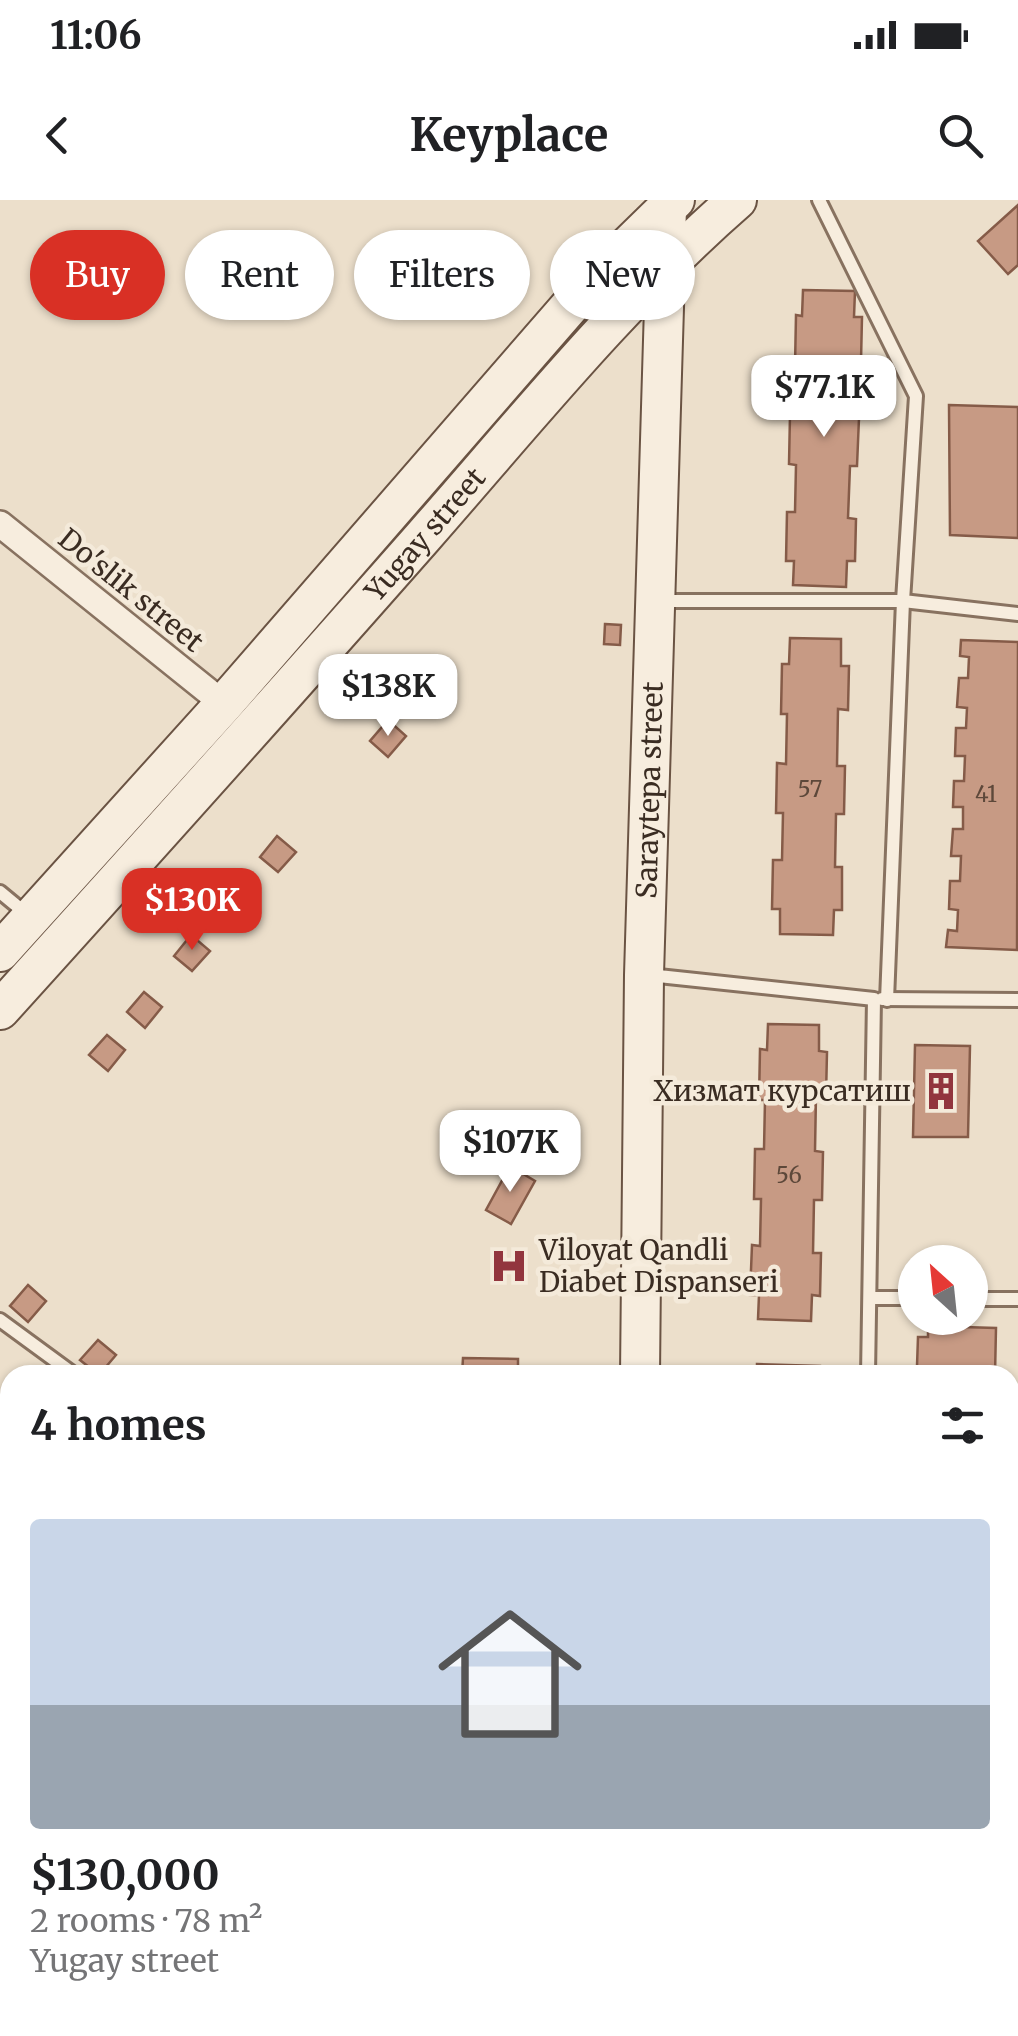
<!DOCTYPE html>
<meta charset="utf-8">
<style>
:root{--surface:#fff;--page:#f6f6f6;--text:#202124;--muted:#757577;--line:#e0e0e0;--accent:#d93025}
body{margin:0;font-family:Merriweather,serif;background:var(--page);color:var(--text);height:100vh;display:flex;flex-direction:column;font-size:38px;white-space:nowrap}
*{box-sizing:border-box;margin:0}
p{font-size:32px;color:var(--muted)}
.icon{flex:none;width:55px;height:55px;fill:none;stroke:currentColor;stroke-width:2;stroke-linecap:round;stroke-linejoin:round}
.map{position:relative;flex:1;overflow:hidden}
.drawer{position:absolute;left:0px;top:1165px;width:1020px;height:672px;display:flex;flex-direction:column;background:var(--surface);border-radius:30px 30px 0 0;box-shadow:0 2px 8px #0004}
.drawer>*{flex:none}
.top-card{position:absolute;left:30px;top:30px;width:960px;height:90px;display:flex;gap:20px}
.needle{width:65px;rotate:333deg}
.controls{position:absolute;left:898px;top:1045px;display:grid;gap:20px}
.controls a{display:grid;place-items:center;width:90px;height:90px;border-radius:50%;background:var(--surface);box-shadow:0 2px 8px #0004;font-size:50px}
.price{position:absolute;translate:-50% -85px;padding:0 22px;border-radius:20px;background:#fff;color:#222;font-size:32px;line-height:65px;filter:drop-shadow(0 2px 5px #0008)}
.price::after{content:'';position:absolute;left:50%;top:60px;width:30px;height:22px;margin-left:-15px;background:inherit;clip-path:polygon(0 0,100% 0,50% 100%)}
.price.current{background:var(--accent);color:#fff}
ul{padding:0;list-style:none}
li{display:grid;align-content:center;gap:20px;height:530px;padding:0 30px}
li+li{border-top:2px solid var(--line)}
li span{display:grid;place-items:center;height:310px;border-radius:10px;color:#555}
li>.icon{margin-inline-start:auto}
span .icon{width:180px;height:180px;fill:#fffc;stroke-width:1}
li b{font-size:42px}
h2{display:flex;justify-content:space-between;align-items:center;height:120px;padding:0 30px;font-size:42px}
.pill{padding:0 35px;border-radius:45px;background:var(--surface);box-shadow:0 2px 8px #0004;font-size:35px;line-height:90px}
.pill.current{background:var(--accent);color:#fff}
.status{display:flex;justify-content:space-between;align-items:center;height:70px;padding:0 50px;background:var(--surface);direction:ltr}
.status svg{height:28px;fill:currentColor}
header{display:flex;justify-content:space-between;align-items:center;height:130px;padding:0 30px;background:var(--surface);font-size:45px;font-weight:700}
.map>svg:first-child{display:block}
</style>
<div class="status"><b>11:06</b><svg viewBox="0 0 49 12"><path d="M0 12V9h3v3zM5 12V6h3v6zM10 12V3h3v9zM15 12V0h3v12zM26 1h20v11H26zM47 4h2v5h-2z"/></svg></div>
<header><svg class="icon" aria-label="back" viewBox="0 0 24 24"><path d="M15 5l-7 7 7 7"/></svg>Keyplace<svg class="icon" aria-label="search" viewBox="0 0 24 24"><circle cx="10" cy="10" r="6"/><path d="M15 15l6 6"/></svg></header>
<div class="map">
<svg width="1018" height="1836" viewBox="0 0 1018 1836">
<rect width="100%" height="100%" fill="#ecdfcb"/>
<g fill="#c79a84" stroke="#855b48" stroke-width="2.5">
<polygon points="1018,5 1018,65 1008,74 978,41"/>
<polygon points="803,90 855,91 854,117 862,117 861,161 852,161 850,217 859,218 857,266 850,266 848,318 856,319 855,361 847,361 846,387 793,385 794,361 786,361 787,312 795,312 796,265 789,264 790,215 799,215 800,166 795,166 796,115 802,116"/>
<polygon points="949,205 1018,207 1018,338 950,335"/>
<polygon points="605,424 621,425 620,445 604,444"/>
<polygon points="790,438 841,439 841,466 849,466 848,510 838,509 837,566 845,566 844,614 836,614 835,667 842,667 842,710 834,710 833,735 780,734 780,709 772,709 773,660 782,660 783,613 776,613 777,563 786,564 787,514 781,514 782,464 789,464"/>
<polygon points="961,440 1018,442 1017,750 946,747 948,730 957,731 958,710 949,709 950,681 960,681 961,656 951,656 953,629 963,629 963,607 953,607 954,581 964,581 965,556 955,556 956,528 966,528 967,508 957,507 959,478 968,478 969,457 960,456"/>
<polygon points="388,520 406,536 388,557 370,541"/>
<polygon points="277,636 296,652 278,672 260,657"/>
<polygon points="191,735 210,751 192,771 174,756"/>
<polygon points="144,792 162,807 145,828 127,812"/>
<polygon points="768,824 819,825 819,851 827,852 826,896 816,895 815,951 823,952 822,1000 814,1000 813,1053 821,1053 820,1096 812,1095 811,1121 758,1119 759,1095 750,1095 752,1045 760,1046 761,999 754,999 755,949 764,949 765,900 759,900 760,849 767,850"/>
<polygon points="107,835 125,850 108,871 89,855"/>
<polygon points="915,845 970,846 968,937 913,937"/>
<polygon points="510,966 535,981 511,1024 486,1010"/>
<polygon points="28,1085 46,1101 28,1122 10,1106"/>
<polygon points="928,1126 996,1128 995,1175 928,1175 928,1167 917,1166 918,1137 928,1137"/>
<polygon points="98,1140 116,1155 99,1175 80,1160"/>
<polygon points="463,1158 518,1159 518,1175 462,1175"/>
<polygon points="757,1164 820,1166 820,1175 757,1175"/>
<polygon points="0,1491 10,1498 10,1564 0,1557"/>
<polygon points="1010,1722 1018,1725 1018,1795 1010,1792"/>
<polygon points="446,1828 528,1828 522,1836 457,1836"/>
<polygon points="690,1828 718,1828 718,1833 690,1831"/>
</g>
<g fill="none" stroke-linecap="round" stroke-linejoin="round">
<g stroke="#887260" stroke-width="18">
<g id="lane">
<polyline points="819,0 916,196 903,401 1018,414"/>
<polyline points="661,401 903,401 887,800"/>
<polyline points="0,692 29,716"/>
<polyline points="649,775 874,799 868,1175"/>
<polyline points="882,799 1018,800"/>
<polyline points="870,1098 915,1098"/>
<polyline points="970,1099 1018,1099"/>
<polyline points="0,1120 75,1175"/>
<polyline points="1010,1344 1018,1344"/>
<polyline points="1010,1621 1018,1621"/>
<polyline points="188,1836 193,1828"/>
</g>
</g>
<g stroke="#887260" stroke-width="30">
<polyline id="street" points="0,324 224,504"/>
</g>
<g stroke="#6a5343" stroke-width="42">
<g id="secondary">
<polyline points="0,752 224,504 590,83 675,0"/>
<path id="s1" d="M0,810c142,-157 283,-314 423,-473 101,-115 198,-236 314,-337"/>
<path id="s2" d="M640,1175l4,-400 23,-768"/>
<polyline points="0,1771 10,1777"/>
<polyline points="88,1828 101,1836"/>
<polyline points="637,1836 638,1828"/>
</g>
</g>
<use href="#lane" stroke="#f7edde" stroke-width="12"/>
<use href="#street" stroke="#f7edde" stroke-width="25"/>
<use href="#secondary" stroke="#f7edde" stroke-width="38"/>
</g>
<defs>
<g id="building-bare" transform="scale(3)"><path d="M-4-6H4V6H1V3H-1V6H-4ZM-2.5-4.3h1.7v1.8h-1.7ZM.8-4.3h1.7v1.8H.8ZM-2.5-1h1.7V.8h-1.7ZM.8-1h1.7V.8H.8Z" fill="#92353e" stroke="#f4eada" stroke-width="2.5" paint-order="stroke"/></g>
<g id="hospital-bare" transform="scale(3)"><path d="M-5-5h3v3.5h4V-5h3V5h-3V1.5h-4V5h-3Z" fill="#92353e" stroke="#f4eada" stroke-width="2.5" paint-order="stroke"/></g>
</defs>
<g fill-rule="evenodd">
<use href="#building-bare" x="941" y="891"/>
<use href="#hospital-bare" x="509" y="1066"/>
</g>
<g text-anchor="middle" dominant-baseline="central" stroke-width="9" stroke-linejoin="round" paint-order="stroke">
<g font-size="22" fill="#5d483a">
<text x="810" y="589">57</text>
<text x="986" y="594">41</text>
<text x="789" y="975">56</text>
</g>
<g font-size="28" fill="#3a2c22" stroke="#f4eada">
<text stroke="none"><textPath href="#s1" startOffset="638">Yugay street</textPath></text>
<text transform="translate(131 390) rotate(39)">Do'slik street</text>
<text stroke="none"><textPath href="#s2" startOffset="585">Saraytepa street</textPath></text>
</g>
<g font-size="28" fill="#3a2c22" stroke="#f4eada" text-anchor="end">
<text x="911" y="891">Хизмат курсатиш</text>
<text x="539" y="1050" text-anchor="start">Viloyat Qandli<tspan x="539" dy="32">Diabet Dispanseri</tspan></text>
</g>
</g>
</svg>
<div class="controls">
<a><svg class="needle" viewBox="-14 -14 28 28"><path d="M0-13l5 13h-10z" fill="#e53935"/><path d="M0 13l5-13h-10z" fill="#757577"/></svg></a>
</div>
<b class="price" style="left:824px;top:240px">$77.1K</b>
<b class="price" style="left:388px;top:539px">$138K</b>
<b class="price current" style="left:192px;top:753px">$130K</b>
<b class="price" style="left:510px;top:995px">$107K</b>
<div class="top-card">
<a class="pill current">Buy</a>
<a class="pill">Rent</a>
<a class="pill">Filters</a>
<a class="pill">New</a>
</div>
<section class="drawer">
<h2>4 homes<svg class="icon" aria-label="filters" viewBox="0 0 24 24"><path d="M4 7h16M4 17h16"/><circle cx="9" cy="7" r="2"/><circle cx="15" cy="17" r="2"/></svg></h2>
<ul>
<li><span style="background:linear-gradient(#c9d6e8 60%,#9aa5b1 0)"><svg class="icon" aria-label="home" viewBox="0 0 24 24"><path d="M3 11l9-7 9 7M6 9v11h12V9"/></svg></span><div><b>$130,000</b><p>2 rooms · 78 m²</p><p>Yugay street</p></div></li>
</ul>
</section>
</div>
